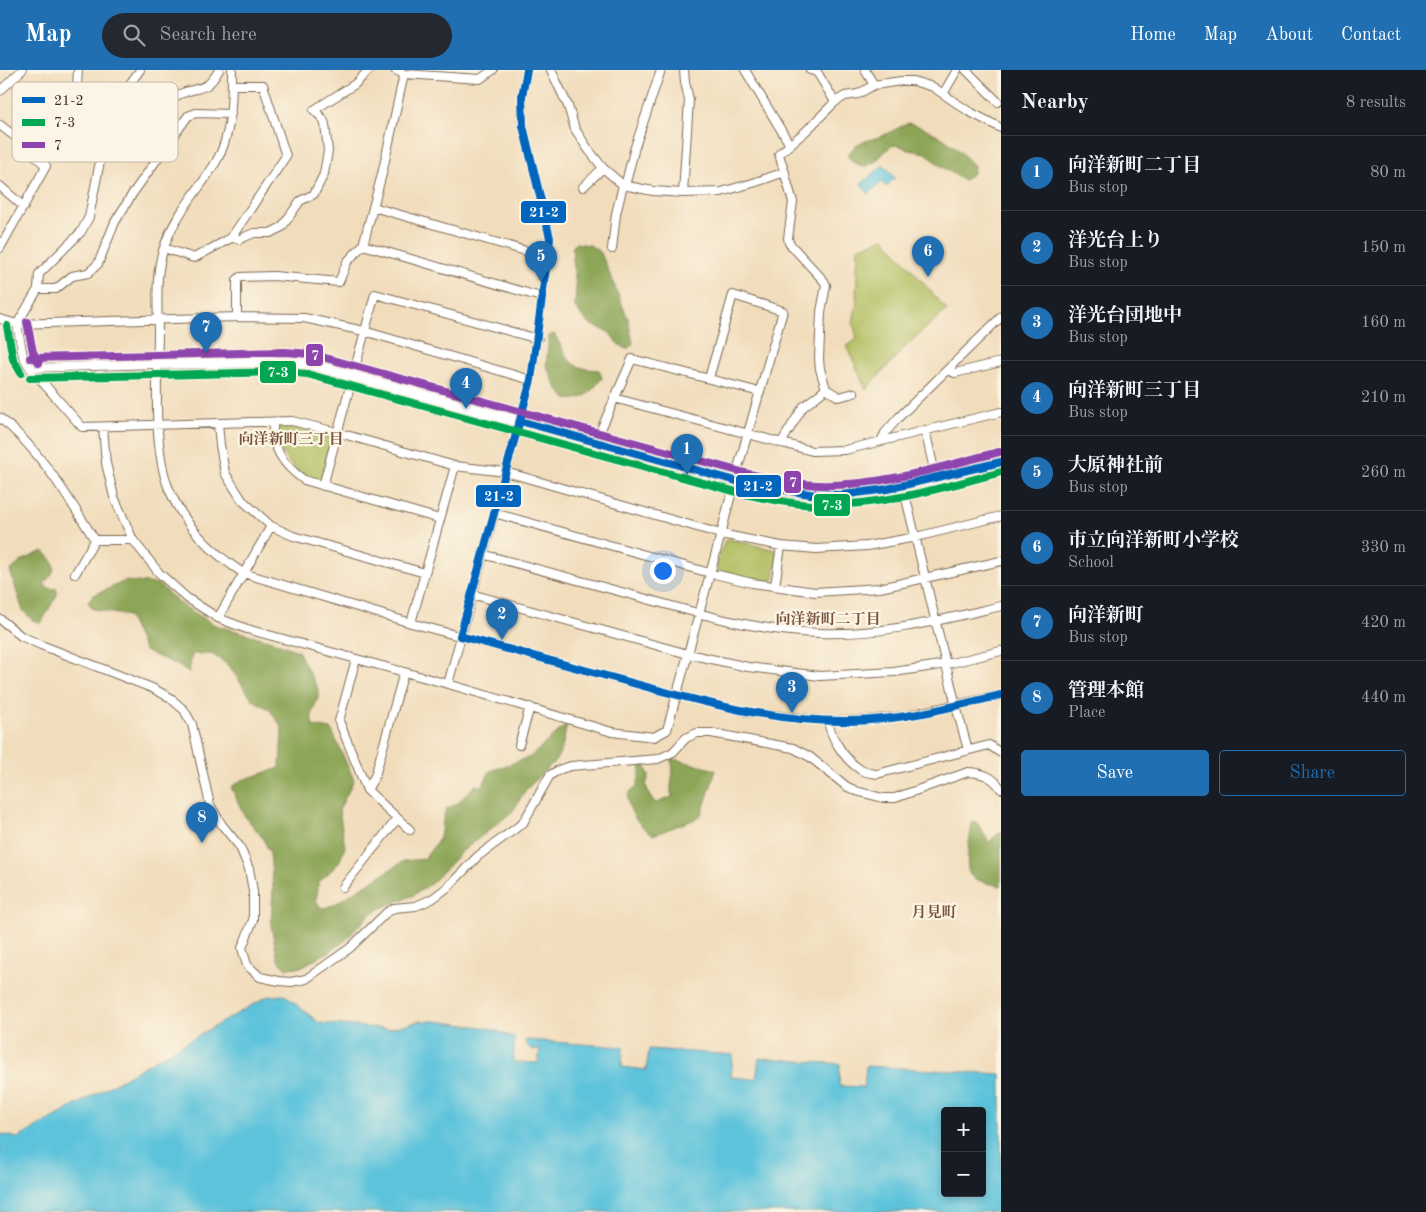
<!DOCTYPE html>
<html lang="en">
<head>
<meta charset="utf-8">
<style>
  :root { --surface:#171b24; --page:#242831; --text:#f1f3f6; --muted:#9ea1a6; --line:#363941; --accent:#1f6fb2 }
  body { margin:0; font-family:"Old Standard TT","Noto Serif JP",serif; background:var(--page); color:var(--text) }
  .controls { position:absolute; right:15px; bottom:15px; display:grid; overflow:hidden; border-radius:5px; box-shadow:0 2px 8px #0003 }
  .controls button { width:45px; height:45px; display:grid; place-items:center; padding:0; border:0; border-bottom:1px solid var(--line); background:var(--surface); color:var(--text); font:25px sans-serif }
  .you { position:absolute; left:662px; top:500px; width:18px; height:18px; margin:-12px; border:4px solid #fff; border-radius:50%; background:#1a73e8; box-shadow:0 0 0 8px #1a73e833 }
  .badge { display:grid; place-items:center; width:32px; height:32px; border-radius:50%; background:var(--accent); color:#fff; font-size:16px; font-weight:700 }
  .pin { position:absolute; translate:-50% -41px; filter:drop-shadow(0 1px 2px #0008) }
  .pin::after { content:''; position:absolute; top:26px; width:18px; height:15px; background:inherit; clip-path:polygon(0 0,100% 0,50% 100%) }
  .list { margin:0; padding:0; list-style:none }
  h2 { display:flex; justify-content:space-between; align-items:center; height:65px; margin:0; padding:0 20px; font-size:21px }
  h2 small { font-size:16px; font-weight:400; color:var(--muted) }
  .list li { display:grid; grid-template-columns:32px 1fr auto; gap:15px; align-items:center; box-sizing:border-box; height:75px; padding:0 20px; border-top:1px solid var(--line) }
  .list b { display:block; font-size:19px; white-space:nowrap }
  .list p { margin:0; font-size:16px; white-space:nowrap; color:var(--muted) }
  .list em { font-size:16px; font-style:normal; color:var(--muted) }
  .actions { display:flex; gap:10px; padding:15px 20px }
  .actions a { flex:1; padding:11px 0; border:1px solid var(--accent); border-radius:5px; text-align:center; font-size:18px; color:var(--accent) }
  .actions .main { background:var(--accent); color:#fff }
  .icon { flex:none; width:28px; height:28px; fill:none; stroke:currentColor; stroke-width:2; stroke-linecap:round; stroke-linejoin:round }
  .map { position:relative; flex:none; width:1001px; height:1142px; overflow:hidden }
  header { display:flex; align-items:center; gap:30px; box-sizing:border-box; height:70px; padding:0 25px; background:var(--accent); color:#fff }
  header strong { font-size:24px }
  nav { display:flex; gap:28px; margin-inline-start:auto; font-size:18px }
  .search { width:350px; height:45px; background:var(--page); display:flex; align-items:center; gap:12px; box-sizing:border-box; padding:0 18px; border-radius:28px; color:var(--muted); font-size:19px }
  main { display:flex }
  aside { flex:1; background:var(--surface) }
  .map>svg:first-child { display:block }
  .green { fill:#b0be60; stroke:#76743f }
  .forest { fill:#8ca556; stroke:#64683a }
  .water { fill:#5dc3db; stroke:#4c767c; fill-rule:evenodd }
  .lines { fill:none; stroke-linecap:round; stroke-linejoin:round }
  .minor-casing { stroke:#7b6955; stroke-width:10 }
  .tertiary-casing { stroke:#7b6955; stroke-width:12 }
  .minor { stroke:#fff; stroke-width:8 }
  .tertiary { stroke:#fff; stroke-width:10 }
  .bus-1-casing { stroke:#fcf5e5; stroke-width:11 }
  .bus-2-casing { stroke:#fcf5e5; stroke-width:11 }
  .bus-3-casing { stroke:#fcf5e5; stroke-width:11 }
  .bus-1 { stroke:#0065bd; stroke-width:8 }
  .bus-2 { stroke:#00a651; stroke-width:8 }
  .bus-3 { stroke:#8e44ad; stroke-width:8 }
  .labels { text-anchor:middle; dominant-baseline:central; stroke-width:4.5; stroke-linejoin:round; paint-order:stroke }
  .neighbourhood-label { font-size:15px; font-weight:bold; fill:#79543c; stroke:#fcf5e5 }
  .key { fill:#fcf5e5; stroke:#c2b8a9; stroke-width:1 }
  .key-label { font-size:14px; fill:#3b2a1e }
  .line-badge { stroke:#fcf5e5; stroke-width:2 }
  .badge-label { font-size:14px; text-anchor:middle; font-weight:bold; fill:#fff }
</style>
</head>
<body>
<header>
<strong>Map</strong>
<div class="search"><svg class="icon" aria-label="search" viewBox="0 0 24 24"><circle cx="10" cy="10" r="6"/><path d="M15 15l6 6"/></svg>Search here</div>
<nav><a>Home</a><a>Map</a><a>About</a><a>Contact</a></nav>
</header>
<main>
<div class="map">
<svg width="1001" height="1142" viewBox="0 0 1001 1142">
  <rect width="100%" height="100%" fill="#fcf5e5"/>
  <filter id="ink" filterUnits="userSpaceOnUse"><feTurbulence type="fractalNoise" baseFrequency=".02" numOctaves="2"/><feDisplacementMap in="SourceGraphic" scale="10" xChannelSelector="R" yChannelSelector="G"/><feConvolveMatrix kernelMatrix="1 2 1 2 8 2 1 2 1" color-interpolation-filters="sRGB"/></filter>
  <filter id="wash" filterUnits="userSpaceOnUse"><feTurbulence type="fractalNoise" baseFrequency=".0096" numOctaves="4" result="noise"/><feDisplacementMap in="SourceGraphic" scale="20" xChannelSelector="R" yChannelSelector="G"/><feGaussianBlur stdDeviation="1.12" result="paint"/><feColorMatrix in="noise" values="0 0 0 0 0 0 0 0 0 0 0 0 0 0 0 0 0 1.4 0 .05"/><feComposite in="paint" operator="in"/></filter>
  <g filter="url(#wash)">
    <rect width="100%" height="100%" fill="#f1ddbc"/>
    <path class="green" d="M884,168L947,240L909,273L866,320C859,305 855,291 846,277L857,269L853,252L857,232L856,226L858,178Z
      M280,355H298L330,364L332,366L321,407L316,410C310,407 303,405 298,401C286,392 270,369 280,355Z
      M728,469L775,480L777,483L774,509L770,512L719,501L716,496L724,472Z"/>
    <path class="forest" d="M908,53C934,59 957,76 974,96L973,103L964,110L961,109L938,94L926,83L909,80L898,75L891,76L876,91L864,97L853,92L847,85C860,69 865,72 882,66C891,62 899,57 908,53Z
      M576,173L590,175L601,183L628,249L633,274L627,279L618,274L609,262L589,254L575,238L576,218L572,178Z
      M554,264C570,289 565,298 599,300L602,308C591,322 585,331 566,329L557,318L546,295L549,266Z
      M43,481C58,493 57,501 44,513L48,518L57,519V525L41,553L32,550L23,541L10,501L23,490Z
      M125,511L158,514L182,535L215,555L272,571L298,581L319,621C319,633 308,642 313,656L331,659L354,710L339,740L345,777L339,793L319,812L316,830L320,837L325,838L335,834L404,791L424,789L440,768L442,754L446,739L458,733L475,715L482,717L490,701L530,687L567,654L562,678L555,692L546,699L525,721L513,741L459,784L432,813L412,826L387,835L369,845L345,871L330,881L301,897L286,898L278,890L271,855L273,817L270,783L262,767L244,745L231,717L242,710L280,698L282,657L269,639L253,630L228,595L212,584H192L189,603L177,595L145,581L128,546L93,539L88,532L92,526Z
      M670,688L716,700L702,743L698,748L653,765C642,758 627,742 628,727C629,721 634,719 637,715C639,710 640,701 641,695L645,694L649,706L646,715L650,727L656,733L672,727C668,713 677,702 670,688Z
      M972,752L977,753L989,772L1001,761V816C992,814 978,812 971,806C963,798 971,764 972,752Z"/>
    <path class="water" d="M884,95L895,108L886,117L882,112L869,124L861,114Z
      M285,925L319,953L388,959L420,951H435L489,958L515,968L513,992L538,993L540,980L531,979L525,973L526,970L623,977L622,997L646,1000L649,979L733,985L731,1007L756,1009L759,988L840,994L839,1016L864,1017L866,996L1001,1004V1142H0V1064L18,1068L268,926ZM945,1041H982V1123H945Z"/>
  </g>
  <g filter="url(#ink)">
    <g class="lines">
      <defs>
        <path id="minor" d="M232,0C232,30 232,65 216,92C200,119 177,142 166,172C154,201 158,235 158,265C157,309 153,380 169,419C184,456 211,482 243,503L411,553L676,625L746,642L828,651L866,650L904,646L1001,625
          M395,0L404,4L480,9L493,0
          M551,0L568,36L575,59L588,79L603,98L623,115L653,121L683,123L721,122L753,113L785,102
          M745,0L790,75
          M810,0L817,2L835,32
          M865,0L874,15
          M966,0L998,32
          M0,21L22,0
          M943,24L957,0
          M231,44L196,43L188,46L133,123L115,152L98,194L88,203L72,206L56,219H38L17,254L23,286L30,298L82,357L292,351L336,362L455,396L506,402L721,464L781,476L816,479L867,476L916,467L1001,446
          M156,45C163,37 170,28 180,24C201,15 206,23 219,0
          M0,55L18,69L46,96L0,178
          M18,69L77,15L78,0
          M0,116L24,137
          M625,116L635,77L661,0
          M583,117L603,98
          M683,123L689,30L685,12L684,0
          M373,137L547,187
          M231,168L240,169L254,163H270L282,157L300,131L314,124L324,104L328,81L325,54L323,49L314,40L355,14L369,0
          M363,175L541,227
          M164,178L194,188L231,168L286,86L263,15H232
          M612,179L616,144L623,115
          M38,219L39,204L81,162L89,147L104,71L107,65L117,55L129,15L140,0
          M237,247V210L240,207L274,206L339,212L347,192L363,175L382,104L404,4
          M0,249L17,254L237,247L304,248L364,261L531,310
          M30,298L157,294
          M947,300L955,303L1001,292
          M826,319L820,299L819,289L821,242L826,215L824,211L789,173L788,168L793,132L779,84L806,61L835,32L845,26L858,24L874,15L901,11H913L933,17L968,41L1001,58
          M614,328L812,381L845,380L1001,342
          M0,348C40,379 68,428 95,470H133
          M273,353C272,379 283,395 304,410L440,449
          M218,354L220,375L225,403L242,430L271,456L293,466L425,503
          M103,357L106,393L114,427L133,470L159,503L187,528L218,548L247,559L448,614L612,662L654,667L667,660L721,464L737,401L783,241L733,225L709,308
          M925,360L936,408
          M881,371L885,363L899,347L1001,247
          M595,373L632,289L760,322
          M781,373L803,337L826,319L839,327L854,323
          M323,416L375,224L538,269
          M903,416L956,636L968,680
          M494,443L710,503L752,513L815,522L880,518L1001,491
          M482,484C537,499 592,514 647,529C703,545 759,561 818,563C880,566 941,550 1001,536
          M75,504L95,470
          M775,516L781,476
          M471,524L688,584L748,597L820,606L894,602L947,594L1001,581
          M218,548L271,456
          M0,549L21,566L41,575L152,618L169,627L184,640L192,654L210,735L222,755L240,777L249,799L253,821V850L242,878L247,895L260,907L279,911L291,912L306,909L350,878L386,843L394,838L416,836L432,829L448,817L478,786L523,753L550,705L561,699L571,696L658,689L673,682L686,668L697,663H711L793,678L810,687L846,716L856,721L883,728H895L968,702C982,703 993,706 1001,719
          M411,553L455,396
          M356,589L339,651L367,720L410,760
          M448,614L531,310L550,168L523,56L522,26L527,0
          M828,651C831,669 846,691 861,700C866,703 872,703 877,704L989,675L1001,683
          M519,675L530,637
          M367,720L375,706L404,602
          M343,817L397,749"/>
        <path id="tertiary" d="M157,294L285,292L309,294L747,414C771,419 795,424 819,425C877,427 945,406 1001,392"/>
      </defs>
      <use href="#minor" class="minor-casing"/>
      <use href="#tertiary" class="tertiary-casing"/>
      <use href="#minor" class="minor"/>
      <use href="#tertiary" class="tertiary"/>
      <defs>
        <path id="bus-1" d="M520,351L747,414L810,424L841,425L887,419L1001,392
          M460,566L531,310L550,168L523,56L522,26L527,0
          M460,566C519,582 577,598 636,614C705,633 775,652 848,651C900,651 951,637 1001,625"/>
        <path id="bus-2" d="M7,256L13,289L21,303
          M30,308L285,302L307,304L744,424C769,429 795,435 820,435C882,436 942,418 1001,402"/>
        <path id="bus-3" d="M27,252L33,282L39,293
          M30,288L285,282L311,284L749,404C772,409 795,414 818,415C879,417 940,397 999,382"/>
      </defs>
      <use href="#bus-1" class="bus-1-casing"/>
      <use href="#bus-2" class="bus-2-casing"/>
      <use href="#bus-3" class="bus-3-casing"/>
      <use href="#bus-1" class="bus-1"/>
      <use href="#bus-2" class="bus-2"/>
      <use href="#bus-3" class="bus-3"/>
    </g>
  </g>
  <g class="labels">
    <g class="neighbourhood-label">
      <text x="291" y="370">向洋新町三丁目</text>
      <text x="828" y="550">向洋新町二丁目</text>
      <text x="934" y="843">月見町</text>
    </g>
  </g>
  <rect x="12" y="12" width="166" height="80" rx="8" class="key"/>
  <rect x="22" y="27" width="23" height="6" fill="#0065bd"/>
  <rect x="22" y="49" width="23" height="7" fill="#00a651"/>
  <rect x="22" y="72" width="23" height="6" fill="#8e44ad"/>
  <g class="key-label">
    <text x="54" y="35">21-2</text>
    <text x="54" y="57">7-3</text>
    <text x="54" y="80">7</text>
  </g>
  <g class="line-badge">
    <rect x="520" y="130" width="47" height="24" rx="5" fill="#0065bd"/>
    <rect x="305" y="273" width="19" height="24" rx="5" fill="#8e44ad"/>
    <rect x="259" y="290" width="38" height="24" rx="5" fill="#00a651"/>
    <rect x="783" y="400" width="19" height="24" rx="5" fill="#8e44ad"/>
    <rect x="735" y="404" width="47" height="24" rx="5" fill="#0065bd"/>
    <rect x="475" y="414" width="47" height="24" rx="5" fill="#0065bd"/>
    <rect x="813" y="423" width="38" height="24" rx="5" fill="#00a651"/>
  </g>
  <g class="badge-label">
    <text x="544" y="147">21-2</text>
    <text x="315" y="290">7</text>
    <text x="278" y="307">7-3</text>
    <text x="793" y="417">7</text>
    <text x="758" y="421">21-2</text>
    <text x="499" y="431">21-2</text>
    <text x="832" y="440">7-3</text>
  </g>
</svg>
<div class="controls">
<button>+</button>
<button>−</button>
</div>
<div class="you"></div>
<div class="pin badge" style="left:687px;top:405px">1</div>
<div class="pin badge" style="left:502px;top:570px">2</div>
<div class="pin badge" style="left:792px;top:643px">3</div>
<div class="pin badge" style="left:466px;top:339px">4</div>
<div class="pin badge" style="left:541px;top:212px">5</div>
<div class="pin badge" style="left:928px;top:207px">6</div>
<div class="pin badge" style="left:206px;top:283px">7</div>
<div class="pin badge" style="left:202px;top:773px">8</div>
</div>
<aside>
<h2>Nearby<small>8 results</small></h2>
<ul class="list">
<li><span class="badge">1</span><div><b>向洋新町二丁目</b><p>Bus stop</p></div><em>80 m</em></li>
<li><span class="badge">2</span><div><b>洋光台上り</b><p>Bus stop</p></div><em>150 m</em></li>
<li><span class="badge">3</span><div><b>洋光台団地中</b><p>Bus stop</p></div><em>160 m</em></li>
<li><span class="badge">4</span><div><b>向洋新町三丁目</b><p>Bus stop</p></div><em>210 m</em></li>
<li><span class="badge">5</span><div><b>大原神社前</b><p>Bus stop</p></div><em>260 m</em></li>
<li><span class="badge">6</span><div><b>市立向洋新町小学校</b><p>School</p></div><em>330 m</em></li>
<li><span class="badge">7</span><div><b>向洋新町</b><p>Bus stop</p></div><em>420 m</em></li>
<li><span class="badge">8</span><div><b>管理本館</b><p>Place</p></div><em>440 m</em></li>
</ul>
<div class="actions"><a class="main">Save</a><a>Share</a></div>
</aside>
</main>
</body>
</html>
